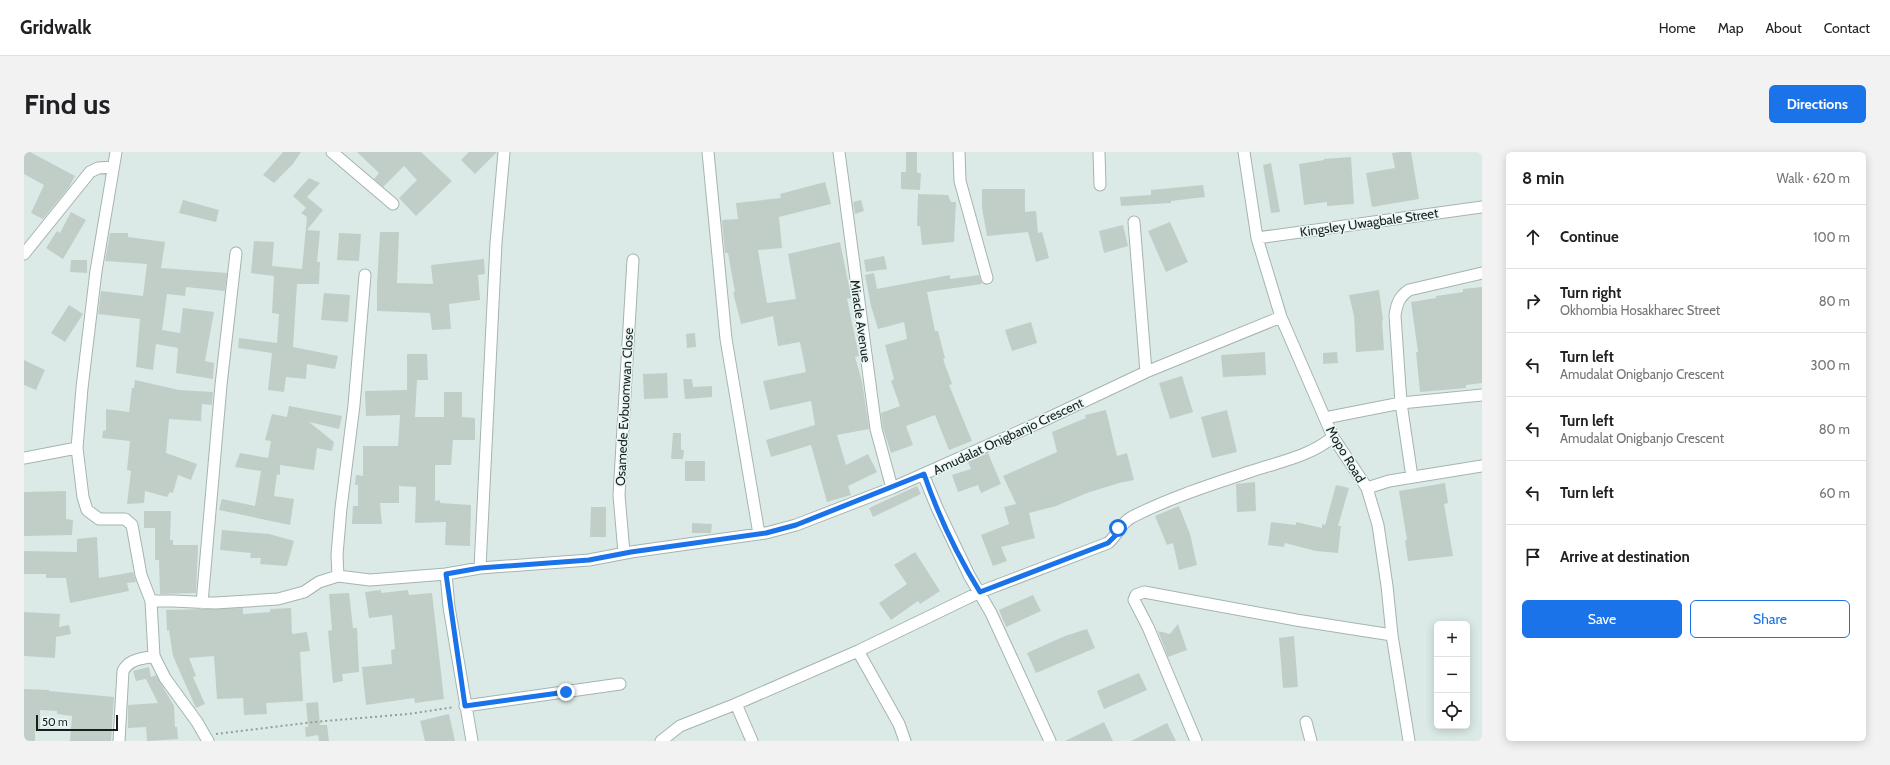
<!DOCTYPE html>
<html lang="en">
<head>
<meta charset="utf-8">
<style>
  :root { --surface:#fff; --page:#f2f2f2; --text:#202124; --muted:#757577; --line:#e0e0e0; --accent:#1a73e8 }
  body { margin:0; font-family:Cabin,sans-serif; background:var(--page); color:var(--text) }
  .controls { position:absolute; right:12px; bottom:12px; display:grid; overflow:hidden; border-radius:6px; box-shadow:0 2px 10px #0003 }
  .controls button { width:36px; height:36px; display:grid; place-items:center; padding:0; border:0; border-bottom:1px solid var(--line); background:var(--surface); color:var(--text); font:20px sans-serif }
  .scale { position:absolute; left:12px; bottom:10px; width:82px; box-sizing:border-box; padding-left:4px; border:2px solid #181e1d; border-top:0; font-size:11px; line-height:14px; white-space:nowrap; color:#181e1d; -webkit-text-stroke:3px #e8f7f4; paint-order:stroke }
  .stop { position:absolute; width:12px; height:12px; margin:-9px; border:3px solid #1a73e8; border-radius:50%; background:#fff }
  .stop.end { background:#1a73e8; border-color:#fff; box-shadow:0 1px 4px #0008 }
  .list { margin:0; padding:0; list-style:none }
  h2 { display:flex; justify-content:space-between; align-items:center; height:52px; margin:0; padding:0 16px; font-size:17px }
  h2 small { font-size:13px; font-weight:400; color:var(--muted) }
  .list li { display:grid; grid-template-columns:26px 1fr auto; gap:12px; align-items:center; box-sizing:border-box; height:64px; padding:0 16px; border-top:1px solid var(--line) }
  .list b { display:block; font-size:15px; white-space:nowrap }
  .list p { margin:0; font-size:13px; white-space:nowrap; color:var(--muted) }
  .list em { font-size:13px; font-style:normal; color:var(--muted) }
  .actions { display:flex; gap:8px; padding:12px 16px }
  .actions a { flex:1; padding:9px 0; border:1px solid var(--accent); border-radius:6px; text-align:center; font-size:14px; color:var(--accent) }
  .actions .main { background:var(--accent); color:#fff }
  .icon { flex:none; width:22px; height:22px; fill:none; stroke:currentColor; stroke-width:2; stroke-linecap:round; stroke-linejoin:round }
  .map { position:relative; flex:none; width:1458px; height:589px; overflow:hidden; border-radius:6px }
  header { display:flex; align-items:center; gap:24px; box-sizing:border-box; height:56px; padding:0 20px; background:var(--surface); border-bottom:1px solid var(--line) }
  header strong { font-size:19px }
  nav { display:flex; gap:22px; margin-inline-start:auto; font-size:14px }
  .intro { display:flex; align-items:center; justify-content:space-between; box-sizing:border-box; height:96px; padding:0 24px }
  h1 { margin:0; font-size:28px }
  .button { padding:10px 18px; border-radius:6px; background:var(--accent); color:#fff; font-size:14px; font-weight:700 }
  main { display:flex; gap:24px; padding:0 24px }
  aside { flex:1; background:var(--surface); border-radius:6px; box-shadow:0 2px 10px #0003 }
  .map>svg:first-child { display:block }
  .building { fill:#c1cec7 }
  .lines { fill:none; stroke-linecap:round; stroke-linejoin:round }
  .street-casing { stroke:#a5b4b1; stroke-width:13 }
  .path { stroke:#939e9c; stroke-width:2; stroke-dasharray:2 3; stroke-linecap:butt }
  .street { stroke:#fff; stroke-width:11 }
  .route { stroke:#1a73e8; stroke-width:5 }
  .labels { text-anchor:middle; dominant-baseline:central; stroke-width:3; stroke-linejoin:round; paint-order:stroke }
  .street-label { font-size:13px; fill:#181e1d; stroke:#e8f7f4 }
</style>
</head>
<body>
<header>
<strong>Gridwalk</strong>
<nav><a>Home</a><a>Map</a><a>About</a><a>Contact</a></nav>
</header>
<div class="intro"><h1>Find us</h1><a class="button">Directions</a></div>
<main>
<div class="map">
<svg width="1458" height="589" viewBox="0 0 1458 589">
  <rect width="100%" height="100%" fill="#dbeae7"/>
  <path class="building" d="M0,0H6L51,24L45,35L19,67L7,61L20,33L0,22Z
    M259,0H277L269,12L250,31L239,23Z
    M333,0H397L428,29L392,64L375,46L393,28L380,14L359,35L350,27L355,21Z
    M445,0H473L451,22L437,8Z
    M882,0H893V21H897L896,38L877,37V20H882Z
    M1377,0H1387L1395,47L1348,55L1342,21L1371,16L1368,1Z
    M1327,5L1330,52L1303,54V50L1280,53L1275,12L1300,8V7Z
    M1247,11L1256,60L1247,61L1239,13Z
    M285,26L296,31L283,45L299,58L283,78L296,79L293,110H296L295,132H273L269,195L314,204L311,217L283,212L282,227L262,225L260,240L244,238L248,201L214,196L215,186L253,191L255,162L248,161L250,124L227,121L230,89L250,90L248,114L278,117L283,65L277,61L282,56L269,44Z
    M801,30L807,52L755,65L758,96L734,98L743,151L772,147L764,102L816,90L827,144V146L823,147L835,204L831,205L838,229L845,277L813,283L822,313L844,302L853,320L824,334L827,343L803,350L787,293L747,305L742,288L791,273L787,249L746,258L739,229L782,220L776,190L754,194L749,164L717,172L709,140H711L704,101H701L698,68L714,67L712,51L757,46L756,42Z
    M1179,33L1181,45L1147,49V51L1097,54L1096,45L1127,43V38Z
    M958,37H1001V60L1012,59L1014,81L1018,80L1025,106L1012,110L1004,80L963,84L958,56Z
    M894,42L924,43L927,50H932L930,90L898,93L896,74H893Z
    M159,48L195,58L192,70L155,61Z
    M837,48L840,59L831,62L829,50Z
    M47,60L62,68L39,107L22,96L33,79L36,81Z
    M1146,70L1164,110L1142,120L1124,79Z
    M1099,73L1104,94L1080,101L1075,79Z
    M356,80H375L373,131L409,132L407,113L460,107L461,122L454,123L456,148L425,152L427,177L408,178L406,161L353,159V131Z
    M86,81H104V85L141,90L137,116L203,121L201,139L162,135L161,144L143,142L138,178L156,181L159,156L190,160L181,209L190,211L189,227L152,221L154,196L132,192L129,218L112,215L116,167L74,162L77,139L119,144L123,112L81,109Z
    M315,81L337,82L335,109L313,108Z
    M860,104L863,117L842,120L840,108Z
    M47,108H63V121L46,120Z
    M850,121L853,137L926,123V127L955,123L958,132L903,140L911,179H914L921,206L919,207L928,232L925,233L948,289L925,298L911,263L882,274L889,293L867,301L859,276L857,261L876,254L867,229L870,227L861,193L883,187L880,170L854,177L847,154L841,123Z
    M1458,135V231L1442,233V236L1396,240L1392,200H1394L1387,150L1412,146V144L1439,140V137Z
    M1355,138L1359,168L1358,169L1360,198L1332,200L1330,164L1325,143Z
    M300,141L326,143L324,170L297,168Z
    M45,153L59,162L41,190L27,181Z
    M1007,170L1013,191L988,199L981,178Z
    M671,181L672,195L663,196L662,182Z
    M1241,200L1242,223L1199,225L1197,203Z
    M1313,200L1314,211L1299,212V201Z
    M383,202H403L404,228H393L391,265H420V240H438V265L451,266V288H429L427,313H411V349L416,348V351L447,353L446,394L421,393L422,370L391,371L392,335L375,334V351H356L358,372H328L329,354H334V333H331L332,323L339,324V294H374L376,263L342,264L341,239L383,238Z
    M0,208L21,218L12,238L0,233Z
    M643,221L644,246L620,247L619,222Z
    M1158,224L1169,260L1146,267L1135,231Z
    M659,227H668L669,235L688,234V245L661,247Z
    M111,228L155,238L189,240L188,253L178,252L177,269L145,267L142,301L173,312L167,328L154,323L149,341L146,340L143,345L121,339L120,351L103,352L107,319L103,318L106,289L78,286L79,279L82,278V257L105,260L108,236H110Z
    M265,254L318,264L315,277L285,270L310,290L308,299L293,296L290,318L256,313V323L253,322L250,344L270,347L266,373L195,358L198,347L231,354L237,319L211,315L216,301L244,306L247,289L241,288L248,262L263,265Z
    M1082,258L1093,304L1103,301L1110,328L1095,331L1063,341L1032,354L1005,361L1011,386L977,395L983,409L969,414L957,383L985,372L980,355L992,352L979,324L1033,300L1028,280L1062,266L1061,263Z
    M1203,258L1213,300L1188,306L1177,265Z
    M649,281H657V298H660L659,307H647Z
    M964,301L977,332L957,341L954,333L934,340L928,323L947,317L944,310Z
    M661,309H681V329H661Z
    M1231,330L1232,359L1213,360L1212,332Z
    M1421,331L1424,351L1420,352L1429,404L1384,409L1381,388H1383L1375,339Z
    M1312,333L1325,336L1314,374H1317L1314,401L1292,399L1261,391L1260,395L1244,393L1247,370L1272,373V370L1298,376V372L1301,373Z
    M893,334L897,342L849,365L845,356Z
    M42,339V367L49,368L48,383L0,384V340Z
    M1155,354L1166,382L1173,413L1155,418L1149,391L1143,393L1131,364Z
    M567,355H582V385H566Z
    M120,359H147L146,388H149V393H174L172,441L136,442L135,408H131V376H120Z
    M668,371L688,372L687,381H668Z
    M198,378L245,382L270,389L263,414L236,412L237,406H226L227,401L196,398Z
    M73,385L75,426L109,420L112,430L103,431L105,439L46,451L42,426H22V422H0V399L53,400V387Z
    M891,400L916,439L896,452L894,449L867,468L855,451L883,432L870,413Z
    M357,438V441L384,438L385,443L408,441L420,547L391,551L390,546L342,553L338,515L368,512L367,498L371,497L368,463L345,466L341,440Z
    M325,441L329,476H333L335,520L318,522L319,529L309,531L304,479L308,478L305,442Z
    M1009,443L1017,459L982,475L975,458Z
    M219,456V462L246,460V457L267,456L268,482L283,480L286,499L276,500L279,549L242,551L243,562L220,563L219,546L193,547L190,504L165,506L172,524L169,525L181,552L172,556L149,504L145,478L143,479L142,458Z
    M0,460L36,462L35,475L45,473L47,482L32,485L31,506L0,504Z
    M1154,472L1163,498L1144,505L1134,479L1146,482Z
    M1063,477L1071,496L1012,521L1003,501L1041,484Z
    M1270,484L1274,535L1259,536L1255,486Z
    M125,515L127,525L132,523L150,554L151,575H153L154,587L123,589L122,575L104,576V553L134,551L122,527L126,526L112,529L109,519Z
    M1115,521L1123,538L1080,557L1073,539Z
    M0,537L25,538V539L90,545L87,589H46L48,564L33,562V559L16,558V579H11V589H0Z
    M294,550L296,573H303L305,589H295L294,583L282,585L281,575H284L282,551Z
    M425,562L431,589H401L396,569Z
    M1080,570L1089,589H1041Z
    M1143,571L1152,589H1107Z"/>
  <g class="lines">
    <defs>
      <path id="street" d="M92,0L72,119L58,236L53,296L59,345L63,358L75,367H101L108,373L117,423L127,449L130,504L141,526L173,570L184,589
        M308,0L369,52
        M684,0L702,187L735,382
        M815,0L852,277L868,336
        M935,0L936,29L963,126
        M1075,0L1076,33
        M1220,0L1233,86L1257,165L1309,285L1343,336L1354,373L1363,434L1368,483L1385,589
        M1110,70L1122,220
        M1233,86L1458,55
        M0,102L66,20L74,16L89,15
        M341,123L330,253L317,356L313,403L314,424L346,428L422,422
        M1301,266L1377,251L1371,163C1373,151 1375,145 1385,138L1458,121
        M0,306L53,296
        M899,322L914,358L945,423L967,461L1026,589
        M1388,325L1377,251L1458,243
        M1343,336L1365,329L1458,314
        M600,401L595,343L609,108
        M456,416L472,91L480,0
        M127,449H149L191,451L254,447L280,440L295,430L314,424
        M178,451L197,233L212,101
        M834,499L875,572L881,589
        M712,552L728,589
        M441,554L596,532
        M1282,570L1287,589
        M95,589L99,519C105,507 117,507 130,504
        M448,589L425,455L422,422L456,416L565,408L607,400L742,381L772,373L868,336L1012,272L1122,220L1257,165
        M637,589L656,574L712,552L834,499L956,440L1084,391C1095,382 1094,373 1108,365C1145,346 1186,333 1225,320C1254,310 1285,305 1309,285
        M1172,589L1124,475L1110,448L1112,443L1120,440L1272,468L1368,483"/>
    </defs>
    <use href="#street" class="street-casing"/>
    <path class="path" d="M192,582L290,570L384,562L430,555"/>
    <use href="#street" class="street"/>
  </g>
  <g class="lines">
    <path class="route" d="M542,540L441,554L422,422L456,416L565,408L607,400L742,381L772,373L900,322C914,363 933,403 956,440L1084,391L1093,382L1094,376"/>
  </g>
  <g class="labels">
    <g class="street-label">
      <text transform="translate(1345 70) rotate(-8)">Kingsley Uwagbale Street</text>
      <text transform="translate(837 169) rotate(82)">Miracle Avenue</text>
      <text transform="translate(600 255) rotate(-87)">Osamede Evbuomwan Close</text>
      <text transform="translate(984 284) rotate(-25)">Amudalat Onigbanjo Crescent</text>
      <text transform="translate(1322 302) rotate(59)">Mopo Road</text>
    </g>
  </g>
</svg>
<div class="controls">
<button>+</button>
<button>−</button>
<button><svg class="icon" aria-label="locate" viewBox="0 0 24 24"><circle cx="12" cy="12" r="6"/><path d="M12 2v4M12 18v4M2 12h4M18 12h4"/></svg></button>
</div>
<div class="scale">50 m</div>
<div class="stop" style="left:1094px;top:376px"></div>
<div class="stop end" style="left:542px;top:540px"></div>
</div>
<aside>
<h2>8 min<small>Walk · 620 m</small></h2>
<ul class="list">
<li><svg class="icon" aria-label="ahead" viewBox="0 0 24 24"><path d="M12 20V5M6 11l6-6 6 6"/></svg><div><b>Continue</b></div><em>100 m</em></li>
<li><svg class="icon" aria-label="right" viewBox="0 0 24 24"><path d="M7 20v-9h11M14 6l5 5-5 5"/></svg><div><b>Turn right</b><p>Okhombia Hosakharec Street</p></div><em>80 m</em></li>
<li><svg class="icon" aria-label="left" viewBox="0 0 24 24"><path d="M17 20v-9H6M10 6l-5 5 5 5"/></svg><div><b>Turn left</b><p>Amudalat Onigbanjo Crescent</p></div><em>300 m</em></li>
<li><svg class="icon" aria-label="left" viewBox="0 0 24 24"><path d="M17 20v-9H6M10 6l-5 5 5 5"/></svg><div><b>Turn left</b><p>Amudalat Onigbanjo Crescent</p></div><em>80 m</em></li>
<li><svg class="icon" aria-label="left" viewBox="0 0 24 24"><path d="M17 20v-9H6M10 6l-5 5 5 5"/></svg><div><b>Turn left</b></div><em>60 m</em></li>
<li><svg class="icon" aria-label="arrive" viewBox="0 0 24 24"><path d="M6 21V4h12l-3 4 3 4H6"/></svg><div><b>Arrive at destination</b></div></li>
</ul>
<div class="actions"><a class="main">Save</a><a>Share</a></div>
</aside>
</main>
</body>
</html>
